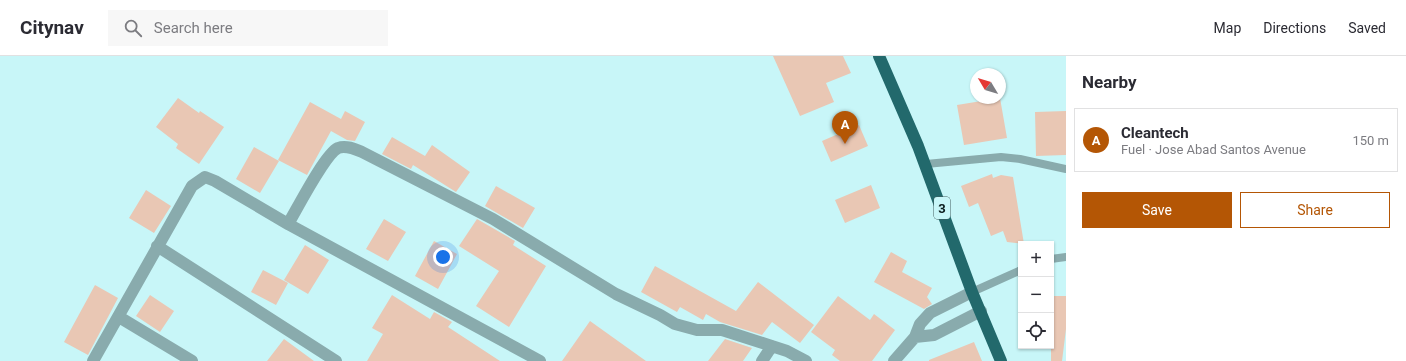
<!DOCTYPE html>
<html lang="en">
<head>
<meta charset="utf-8">
<style>
  :root { --surface:#fff; --page:#f7f7f7; --text:#2b2b33; --muted:#7c7c81; --line:#e1e1e2; --accent:#b45605 }
  body { margin:0; font-family:Roboto,sans-serif; background:var(--page); color:var(--text) }
  .controls { position:absolute; right:12px; bottom:12px; display:grid; overflow:hidden; border-radius:0px; box-shadow:0 1px 3px #0004 }
  .controls button { width:36px; height:36px; display:grid; place-items:center; padding:0; border:0; border-bottom:1px solid var(--line); background:var(--surface); color:var(--text); font:20px sans-serif }
  .compass { position:absolute; left:970px; top:12px; width:36px; height:36px; border-radius:50%; background:var(--surface); box-shadow:0 1px 3px #0004; rotate:308deg }
  .you { position:absolute; left:443px; top:201px; width:14px; height:14px; margin:-10px; border:3px solid #fff; border-radius:50%; background:#1a73e8; box-shadow:0 0 0 6px #1a73e833 }
  .badge { display:grid; place-items:center; width:26px; height:26px; border-radius:50%; background:var(--accent); color:#fff; font-size:13px; font-weight:700 }
  .pin { position:absolute; translate:-50% -33px; filter:drop-shadow(0 1px 2px #0008) }
  .pin::after { content:''; position:absolute; top:21px; width:14px; height:12px; background:inherit; clip-path:polygon(0 0,100% 0,50% 100%) }
  .list { margin:0; padding:0; list-style:none }
  h2 { display:flex; justify-content:space-between; align-items:center; height:52px; margin:0; padding:0 16px; font-size:17px }
  h2 small { font-size:13px; font-weight:400; color:var(--muted) }
  .list li { display:grid; grid-template-columns:26px 1fr auto; gap:12px; align-items:center; box-sizing:border-box; height:64px; margin:0 8px 8px; padding:0 8px; border:1px solid var(--line); border-radius:0px }
  .list b { display:block; font-size:15px; white-space:nowrap }
  .list p { margin:0; font-size:13px; white-space:nowrap; color:var(--muted) }
  .list em { font-size:13px; font-style:normal; color:var(--muted) }
  .actions { display:flex; gap:8px; padding:12px 16px }
  .actions a { flex:1; padding:9px 0; border:1px solid var(--accent); border-radius:0px; text-align:center; font-size:14px; color:var(--accent) }
  .actions .main { background:var(--accent); color:#fff }
  .icon { flex:none; width:22px; height:22px; fill:none; stroke:currentColor; stroke-width:2; stroke-linecap:round; stroke-linejoin:round }
  .map { position:relative; flex:none; width:1066px; height:305px; overflow:hidden }
  header { display:flex; align-items:center; gap:24px; box-sizing:border-box; height:56px; padding:0 20px; background:var(--surface); border-bottom:1px solid var(--line) }
  header strong { font-size:19px }
  nav { display:flex; gap:22px; margin-inline-start:auto; font-size:14px }
  .search { width:280px; height:36px; background:var(--page); display:flex; align-items:center; gap:10px; box-sizing:border-box; padding:0 14px; border-radius:0px; color:var(--muted); font-size:15px }
  main { display:flex }
  aside { flex:1; background:var(--surface) }
  .map>svg:first-child { display:block }
  .building { fill:#e9c7b4 }
  .lines { fill:none; stroke-linecap:round; stroke-linejoin:round }
  .service { stroke:#89abad; stroke-width:8 }
  .minor { stroke:#89abad; stroke-width:12 }
  .trunk { stroke:#22696c; stroke-width:12 }
  .labels { text-anchor:middle; dominant-baseline:central; stroke-width:3; stroke-linejoin:round; paint-order:stroke }
  .shield { fill:#c8f6f8; stroke:#435d5e; stroke-width:1 }
  .shield-label { font-size:13px; font-weight:bold; fill:#0a1c1c }
</style>
</head>
<body>
<header>
<strong>Citynav</strong>
<div class="search"><svg class="icon" aria-label="search" viewBox="0 0 24 24"><circle cx="10" cy="10" r="6"/><path d="M15 15l6 6"/></svg>Search here</div>
<nav><a>Map</a><a>Directions</a><a>Saved</a></nav>
</header>
<main>
<div class="map">
<svg width="1066" height="305" viewBox="0 0 1066 305">
  <rect width="100%" height="100%" fill="#c8f6f8"/>
  <path class="building" d="M773,0H843L851,17L826,27L834,46L800,60Z
    M178,42L199,57L200,55L224,71L199,108L176,92L178,88L156,71Z
    M1000,42L1007,82L964,89L957,49Z
    M310,46L341,63L345,55L365,66L355,85L347,84L331,75L307,119L278,104Z
    M1066,55V99L1036,100L1035,56Z
    M859,69L868,90L831,106L822,85Z
    M392,81L425,100L432,89L470,116L456,136L413,109L411,113L382,98Z
    M254,91L279,105L260,137L236,123Z
    M992,118L993,122L1001,119L1013,121L1024,188L1007,186L1003,175L991,180L978,147L969,151L961,130Z
    M871,129L880,152L845,167L835,144Z
    M496,130L535,152L523,172L485,150Z
    M146,134L171,150L154,177L129,162Z
    M384,163L406,176L388,205L366,193Z
    M477,163L515,185L513,189L546,210L509,271L476,250L499,215L459,190Z
    M434,185L457,198L438,233L415,220Z
    M305,189L329,204L308,238L284,224Z
    M891,196L907,205L902,216L932,232L927,241L932,248L924,253L874,226Z
    M655,210L736,255L758,226L814,269L800,287L772,266L762,279L720,266L706,258L703,264L680,251L677,256L641,236Z
    M263,214L288,227L276,249L251,236Z
    M95,229L118,242L88,299L64,286Z
    M150,239L174,255L160,276L136,260Z
    M392,239L430,263L434,256L452,266L448,271L500,305H367L383,278L372,272Z
    M838,240L870,264L874,258L895,274L872,305H840L832,299L835,294L811,276Z
    M1051,240H1066V273L1062,305H1051Z
    M590,265L646,305H562Z
    M284,283L314,305H267Z
    M725,283L752,292L743,305H708Z
    M974,286L982,305H929V304Z"/>
  <g class="lines">
    <path class="service" d="M926,108L1001,101L1020,103L1066,113
      M1051,203L1066,201
      M972,236L1021,214"/>
    <path class="minor" d="M288,168C297,153 325,98 338,92C346,89 355,93 362,96L493,163L616,238L660,259L675,268L697,274H722L787,295L806,305
      M157,190L336,305
      M119,261L192,305
      M915,281L934,279L981,255
      M93,305L192,130L205,121L215,125L288,168L540,305
      M762,305L772,290
      M894,305L915,281L920,268L930,257L972,236"/>
    <path class="trunk" d="M879,0L918,90L972,236L1001,305"/>
  </g>
  <g class="labels">
    <rect class="shield" x="934" y="141" width="16" height="22" rx="3"/>
    <g class="shield-label">
      <text x="942" y="152">3</text>
    </g>
  </g>
</svg>
<div class="controls">
<button>+</button>
<button>−</button>
<button><svg class="icon" aria-label="locate" viewBox="0 0 24 24"><circle cx="12" cy="12" r="6"/><path d="M12 2v4M12 18v4M2 12h4M18 12h4"/></svg></button>
</div>
<svg class="compass" viewBox="-18 -18 36 36"><path d="M0-13l5 13h-10z" fill="#e53935"/><path d="M0 13l5-13h-10z" fill="#7c7c81"/></svg>
<div class="you"></div>
<div class="pin badge" style="left:845px;top:88px">A</div>
</div>
<aside>
<h2>Nearby<small></small></h2>
<ul class="list">
<li><span class="badge">A</span><div><b>Cleantech</b><p>Fuel · Jose Abad Santos Avenue</p></div><em>150 m</em></li>
</ul>
<div class="actions"><a class="main">Save</a><a>Share</a></div>
</aside>
</main>
</body>
</html>
